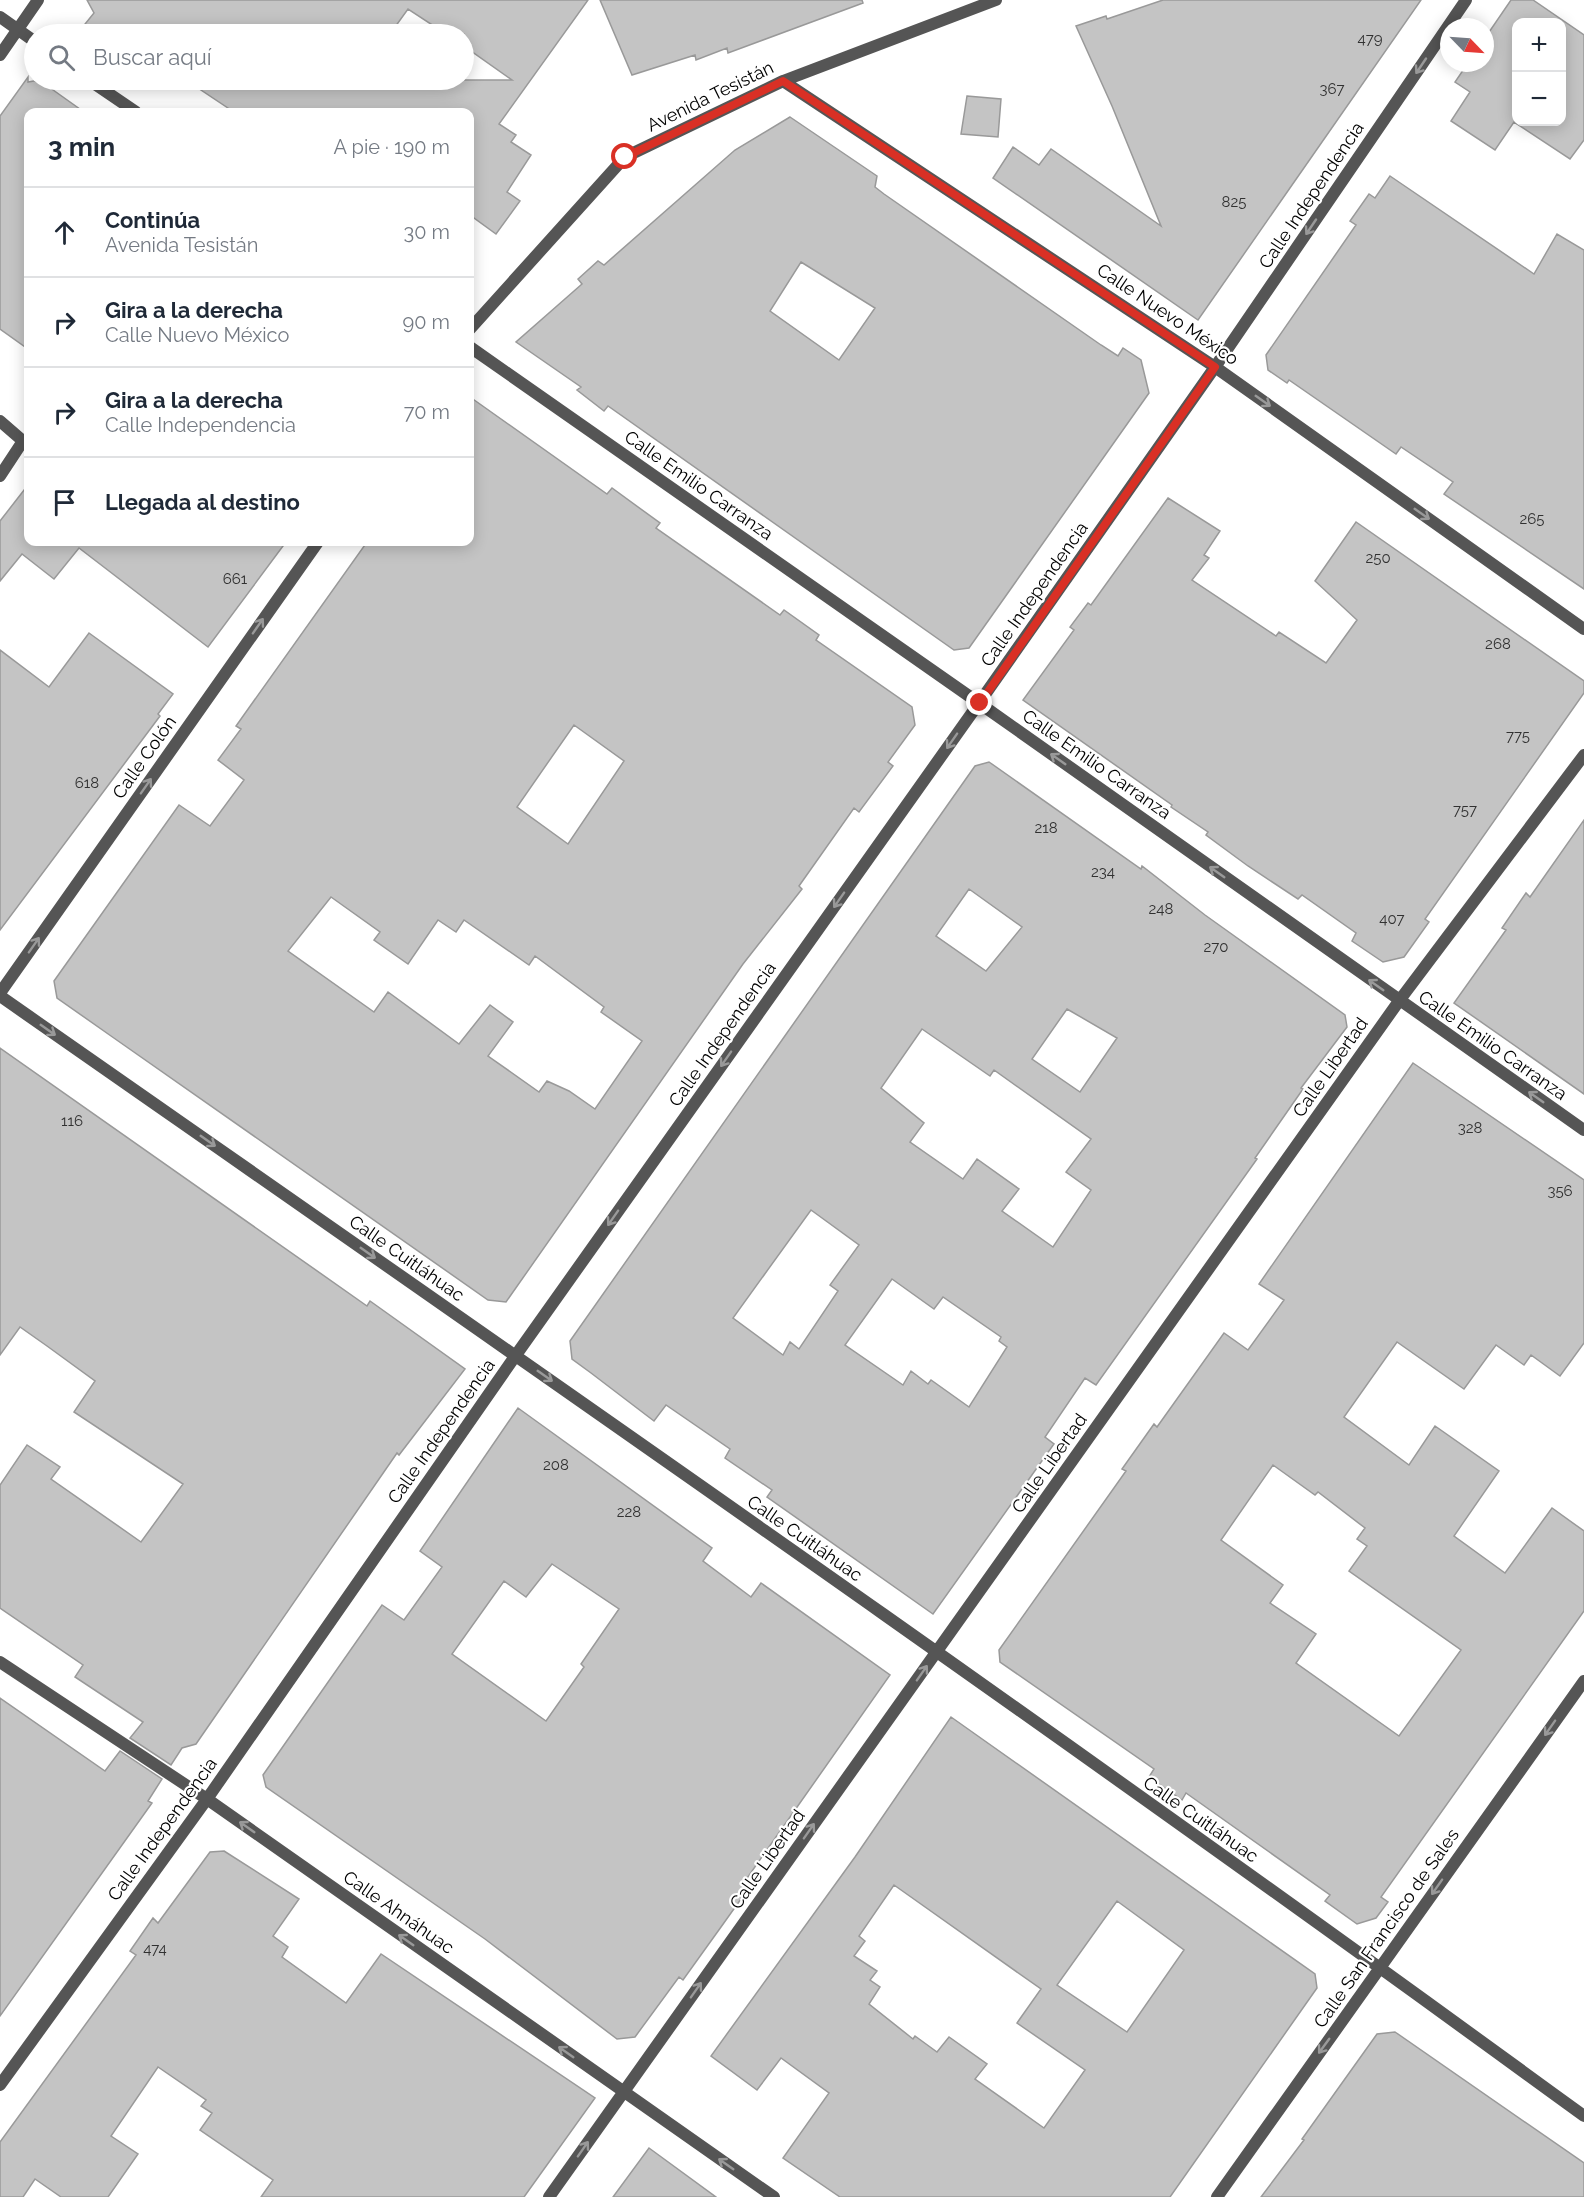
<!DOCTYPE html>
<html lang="es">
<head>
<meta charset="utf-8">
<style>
  :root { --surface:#fff; --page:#f6f6f7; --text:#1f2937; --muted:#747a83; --line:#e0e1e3 }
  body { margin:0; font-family:Raleway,sans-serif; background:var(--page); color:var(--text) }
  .controls { position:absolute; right:18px; top:18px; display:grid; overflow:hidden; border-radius:12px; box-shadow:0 3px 15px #0003 }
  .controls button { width:54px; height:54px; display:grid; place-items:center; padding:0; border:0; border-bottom:2px solid var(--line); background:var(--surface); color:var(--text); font:30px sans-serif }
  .compass { position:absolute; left:1440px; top:18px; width:54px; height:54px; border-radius:50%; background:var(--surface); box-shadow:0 3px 15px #0003; rotate:115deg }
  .stop { position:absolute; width:18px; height:18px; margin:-14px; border:4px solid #d93025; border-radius:50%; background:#fff }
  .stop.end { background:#d93025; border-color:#fff; box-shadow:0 2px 6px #0008 }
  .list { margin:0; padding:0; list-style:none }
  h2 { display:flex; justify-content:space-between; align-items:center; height:78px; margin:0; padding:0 24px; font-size:26px }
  h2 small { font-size:20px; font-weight:400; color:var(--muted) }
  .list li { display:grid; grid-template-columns:39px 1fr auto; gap:18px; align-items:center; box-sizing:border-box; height:90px; padding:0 24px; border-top:2px solid var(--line) }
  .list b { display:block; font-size:22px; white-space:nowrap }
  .list p { margin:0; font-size:20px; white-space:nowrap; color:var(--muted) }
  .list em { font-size:20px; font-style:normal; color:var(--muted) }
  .icon { flex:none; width:33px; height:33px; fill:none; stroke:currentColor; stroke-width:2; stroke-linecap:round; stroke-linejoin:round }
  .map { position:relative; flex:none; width:1584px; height:2197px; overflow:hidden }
  .search { position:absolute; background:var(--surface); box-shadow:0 3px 15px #0003; left:24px; top:24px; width:450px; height:66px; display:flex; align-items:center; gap:15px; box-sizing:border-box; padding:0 21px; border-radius:33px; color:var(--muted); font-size:22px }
  .panel { position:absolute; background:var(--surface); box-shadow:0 3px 15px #0003; left:24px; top:108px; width:450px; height:438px; border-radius:12px }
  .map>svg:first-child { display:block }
  .building { fill:#c4c4c4; stroke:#999; stroke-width:1.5; fill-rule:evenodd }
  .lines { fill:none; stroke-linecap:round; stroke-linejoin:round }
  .lane { stroke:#555; stroke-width:12 }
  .street { stroke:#555; stroke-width:12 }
  .oneway { stroke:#999 }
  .route { stroke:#d93025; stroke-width:8 }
  .labels { text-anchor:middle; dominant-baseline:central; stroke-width:4.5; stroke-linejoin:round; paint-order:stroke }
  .number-label { font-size:15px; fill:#313131 }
  .street-label { font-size:18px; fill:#000; stroke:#fff }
</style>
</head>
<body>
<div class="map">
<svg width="1584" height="2197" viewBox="0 0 1584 2197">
  <rect width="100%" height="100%" fill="#fff"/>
  <path class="building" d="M87,0H588L499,124L516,135L511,142L531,155L507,192L520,201L496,234L470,215V112H234L186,80H512L464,46V34H446L408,9L390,34H77L94,13Z
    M600,0H862L863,3L728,53L727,48L696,60L695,55L632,75Z
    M1163,0H1421L1198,320L993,178L1013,147L1039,165L1051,149L1161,226L1112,106L1076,26L1106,16L1107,19Z
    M1511,0H1533L1584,35V140L1570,159L1514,122L1495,150L1451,121L1470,92L1455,82L1468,63H1485V38ZM1516,22H1562V122H1516Z
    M28,77V82L39,80L84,112H28V349L0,329V116Z
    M967,96L1001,99L998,137L961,134Z
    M790,117L877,176L875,187L884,194L1101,345L1118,356L1123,348L1141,360L1149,393L969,648L954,650L608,406L604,411L577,390L581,387L516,342L582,284L578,279L598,261L604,265L735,150ZM801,262L875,308L839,360L770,311Z
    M1390,176L1534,274L1557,234L1584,250V589L1444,494L1453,482L1401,447L1396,454L1289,380L1287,383L1268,370L1266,355L1356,225L1350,221L1369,194L1375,198Z
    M470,397L607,494L612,488L660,523L656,528L780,615L784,610L819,635L816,640L912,707L915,725L888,762L893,766L859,812L854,808L799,886L802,889L743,964L506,1302L488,1300L111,1036L57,998L54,981L179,805L210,826L244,780L218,760L241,729L236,726L367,542H470ZM574,725L624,761L568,844L517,807ZM331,897L380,932L374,940L408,964L438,920L456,932L464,920L529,965L535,956L604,1007L601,1012L642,1041L595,1109L569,1091L547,1081L539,1092L488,1056L513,1022L490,1005L459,1044L388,992L374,1012L288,951Z
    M28,485V542H286L208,647L79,548L54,579L22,554L0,581V521Z
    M1168,498L1220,531L1204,555L1209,558L1192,580L1276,636L1279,632L1326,663L1357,620L1315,581L1356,522L1584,681V693L1425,919L1429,922L1404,957L1383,962L1352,941L1356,933L1302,895L1298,899L1248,866L1206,835L1208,832L1171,807L1172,805L1023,700L1074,630L1070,627L1088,603L1091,605Z
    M89,633L173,694L158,714L160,716L0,930V650L49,687Z
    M989,762L1141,869L1142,866L1205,915L1345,1015L1347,1027L1301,1088L1303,1089L1255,1158L1257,1159L1096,1385L1085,1378L1045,1437L1054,1444L933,1614L767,1497L772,1490L725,1458L730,1449L666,1405L654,1421L591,1373L572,1359L570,1341L975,766ZM969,889L1022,927L986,971L936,936ZM1067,1009L1117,1038L1080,1092L1032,1059ZM922,1029L990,1076L994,1070L1091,1139L1066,1172L1091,1190L1053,1247L1002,1211L1019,1189L977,1159L963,1179L910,1142L924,1123L881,1088ZM811,1210L859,1245L830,1285L838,1291L799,1349L790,1342L783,1355L733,1318ZM892,1279L934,1309L943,1297L1001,1337L999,1341L1007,1347L969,1407L931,1380L928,1384L911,1371L903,1385L845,1345Z
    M1584,820V1094L1454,1003L1506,930L1502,928L1526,893L1530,897Z
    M0,1048L367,1306L370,1301L465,1369L399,1455L397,1453L196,1744L182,1748L171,1765L130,1738L143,1722L75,1677L83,1665L0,1608V1485L27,1445L60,1467L51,1479L141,1542L183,1484L74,1412L95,1381L47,1346L20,1327L0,1355Z
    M1413,1063L1584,1180V1343L1560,1376L1531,1355L1524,1365L1496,1345L1464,1389L1397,1342L1344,1417L1409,1465L1435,1426L1499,1471L1454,1536L1505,1573L1552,1508L1584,1531V1611L1381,1897L1388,1902L1376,1918L1357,1924L1325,1901L1330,1895L1186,1793L1182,1800L1149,1777L1154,1769L1000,1662L999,1650L1126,1471L1122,1469L1154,1424L1157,1427L1224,1333L1248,1350L1284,1300L1259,1284ZM1273,1465L1315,1495L1318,1492L1365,1528L1357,1539L1367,1546L1349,1571L1461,1650L1399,1736L1296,1663L1316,1634L1270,1603L1283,1585L1221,1540Z
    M518,1408L712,1548L703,1561L751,1597L761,1583L890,1675L745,1881L751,1885L721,1927L683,1980L679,1977L635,2037L617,2039L485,1939L266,1787L263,1775L382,1605L404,1620L442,1567L420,1551ZM552,1564L619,1609L581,1664L584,1667L546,1721L452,1654L504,1581L526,1597Z
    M0,1698L105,1771L120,1751L162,1779L148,1801L152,1803L0,2016Z
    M951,1717L1315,1974L1317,1988L1170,2197H840L783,2158L829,2093L781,2058L757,2090L711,2056L855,1857ZM894,1885L1041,1989L1017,2023L1085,2070L1044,2128L975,2079L987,2064L949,2037L937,2052L915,2036L913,2039L869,2004L880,1987L870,1980L877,1971L854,1956L865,1941L859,1936ZM1117,1901L1184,1950L1127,2032L1057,1985Z
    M224,1851L299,1899L273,1936L288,1947L282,1957L346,2003L381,1954L595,2098L524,2197H261L273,2180L200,2130L212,2113L201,2106L206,2100L158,2067L111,2136L138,2154L108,2197H61L35,2179L23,2197H0V2142L136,1955L130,1951L153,1918L158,1923L210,1852Z
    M1395,2032L1584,2163V2197H1261L1304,2140L1302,2139L1377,2034Z
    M649,2148L716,2197H613Z"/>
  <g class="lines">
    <path class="lane" d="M0,421L23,441L0,476"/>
    <path class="street" d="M0,17L34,41
      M0,55L38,0
      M89,80L136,112
      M783,81L1215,367L1584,629
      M470,329L625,157L783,81L996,0
      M470,347L979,703L1584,1130
      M0,993L318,542
      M0,996C530,1366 1062,1735 1584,2116
      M0,1662L207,1799L774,2197
      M0,2085L207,1799L516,1355L979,703L1215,367L1466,0
      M549,2197L1399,1001L1584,755
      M1217,2197L1584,1681"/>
  </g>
  <defs><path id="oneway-shaft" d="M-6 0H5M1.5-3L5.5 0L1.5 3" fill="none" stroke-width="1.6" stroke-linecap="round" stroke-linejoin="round" transform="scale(1.5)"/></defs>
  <g class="oneway">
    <use href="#oneway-shaft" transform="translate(1421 66) rotate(124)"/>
    <use href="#oneway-shaft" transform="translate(1311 227) rotate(124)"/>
    <use href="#oneway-shaft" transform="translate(1263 401) rotate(35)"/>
    <use href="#oneway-shaft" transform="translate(1422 514) rotate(35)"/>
    <use href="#oneway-shaft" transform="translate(258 626) rotate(-55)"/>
    <use href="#oneway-shaft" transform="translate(952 741) rotate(125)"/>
    <use href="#oneway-shaft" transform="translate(1058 759) rotate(-145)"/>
    <use href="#oneway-shaft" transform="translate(146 786) rotate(-55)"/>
    <use href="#oneway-shaft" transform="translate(1217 872) rotate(-145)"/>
    <use href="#oneway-shaft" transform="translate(839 900) rotate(125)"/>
    <use href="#oneway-shaft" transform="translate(34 945) rotate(-55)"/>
    <use href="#oneway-shaft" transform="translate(1376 985) rotate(-145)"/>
    <use href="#oneway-shaft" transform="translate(48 1030) rotate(35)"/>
    <use href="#oneway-shaft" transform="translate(726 1059) rotate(125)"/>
    <use href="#oneway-shaft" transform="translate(1536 1097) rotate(-145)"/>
    <use href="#oneway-shaft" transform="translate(208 1141) rotate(35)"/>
    <use href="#oneway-shaft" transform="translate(613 1218) rotate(125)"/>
    <use href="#oneway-shaft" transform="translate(368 1253) rotate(35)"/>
    <use href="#oneway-shaft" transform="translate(545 1376) rotate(35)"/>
    <use href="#oneway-shaft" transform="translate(922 1673) rotate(-55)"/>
    <use href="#oneway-shaft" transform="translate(1550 1728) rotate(125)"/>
    <use href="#oneway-shaft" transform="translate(247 1827) rotate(-145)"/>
    <use href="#oneway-shaft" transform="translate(809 1831) rotate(-55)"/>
    <use href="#oneway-shaft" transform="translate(1437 1887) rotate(125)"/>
    <use href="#oneway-shaft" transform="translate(406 1940) rotate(-145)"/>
    <use href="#oneway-shaft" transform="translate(696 1990) rotate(-55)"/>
    <use href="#oneway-shaft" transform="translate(1324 2046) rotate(126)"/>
    <use href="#oneway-shaft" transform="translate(566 2052) rotate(-145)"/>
    <use href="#oneway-shaft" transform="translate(583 2149) rotate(-55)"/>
    <use href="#oneway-shaft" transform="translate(726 2164) rotate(-145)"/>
  </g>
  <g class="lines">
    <path class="route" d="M625,157L783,81L1215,367L980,703"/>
  </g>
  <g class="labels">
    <g class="number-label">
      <text x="1370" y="39">479</text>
      <text x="1332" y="89">367</text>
      <text x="1234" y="202">825</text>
      <text x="1532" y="519">265</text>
      <text x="1378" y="558">250</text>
      <text x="235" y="579">661</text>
      <text x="1498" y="644">268</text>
      <text x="1518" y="736">775</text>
      <text x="87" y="783">618</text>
      <text x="1465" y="810">757</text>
      <text x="1046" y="828">218</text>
      <text x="1103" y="872">234</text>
      <text x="1161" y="909">248</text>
      <text x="1392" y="919">407</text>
      <text x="1216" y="947">270</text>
      <text x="72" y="1121">116</text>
      <text x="1470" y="1128">328</text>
      <text x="1560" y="1191">356</text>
      <text x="556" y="1465">208</text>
      <text x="629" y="1512">228</text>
      <text x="155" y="1949">474</text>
    </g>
    <g class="street-label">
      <text transform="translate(710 96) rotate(-26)">Avenida Tesistán</text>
      <text transform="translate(1311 195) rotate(-56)">Calle Independencia</text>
      <text transform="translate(1168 314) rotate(34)">Calle Nuevo México</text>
      <text transform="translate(699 485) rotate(35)">Calle Emilio Carranza</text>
      <text transform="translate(1034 594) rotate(-55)">Calle Independencia</text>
      <text transform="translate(144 757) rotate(-55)">Calle Colón</text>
      <text transform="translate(1097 764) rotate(35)">Calle Emilio Carranza</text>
      <text transform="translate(722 1034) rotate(-55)">Calle Independencia</text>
      <text transform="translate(1493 1045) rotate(35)">Calle Emilio Carranza</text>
      <text transform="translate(1330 1067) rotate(-55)">Calle Libertad</text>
      <text transform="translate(407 1258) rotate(35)">Calle Cuitláhuac</text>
      <text transform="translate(441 1431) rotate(-55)">Calle Independencia</text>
      <text transform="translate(1049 1463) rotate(-55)">Calle Libertad</text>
      <text transform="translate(805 1538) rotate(35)">Calle Cuitláhuac</text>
      <text transform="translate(1201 1819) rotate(35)">Calle Cuitláhuac</text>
      <text transform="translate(162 1829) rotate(-54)">Calle Independencia</text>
      <text transform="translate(767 1859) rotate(-55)">Calle Libertad</text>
      <text transform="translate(399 1912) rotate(35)">Calle Ahnáhuac</text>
      <text transform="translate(1386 1928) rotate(-55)">Calle San Francisco de Sales</text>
    </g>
  </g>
</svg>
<div class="controls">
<button>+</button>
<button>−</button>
</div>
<svg class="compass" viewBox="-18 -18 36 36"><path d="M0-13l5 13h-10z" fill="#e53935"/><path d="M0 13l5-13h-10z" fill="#747a83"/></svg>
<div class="stop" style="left:625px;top:157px"></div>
<div class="stop end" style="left:980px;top:703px"></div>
<div class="search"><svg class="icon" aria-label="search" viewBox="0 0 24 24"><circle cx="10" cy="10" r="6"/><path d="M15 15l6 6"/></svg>Buscar aquí</div>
<section class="panel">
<h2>3 min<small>A pie · 190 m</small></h2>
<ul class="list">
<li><svg class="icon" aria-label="ahead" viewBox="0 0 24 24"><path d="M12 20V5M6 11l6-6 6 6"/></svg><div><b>Continúa</b><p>Avenida Tesistán</p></div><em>30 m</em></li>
<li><svg class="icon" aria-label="right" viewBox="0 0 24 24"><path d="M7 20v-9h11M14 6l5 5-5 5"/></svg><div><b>Gira a la derecha</b><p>Calle Nuevo México</p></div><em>90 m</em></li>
<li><svg class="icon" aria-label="right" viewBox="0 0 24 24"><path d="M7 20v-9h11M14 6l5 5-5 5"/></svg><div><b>Gira a la derecha</b><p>Calle Independencia</p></div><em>70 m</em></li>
<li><svg class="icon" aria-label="arrive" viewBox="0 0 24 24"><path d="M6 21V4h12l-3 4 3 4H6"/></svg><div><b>Llegada al destino</b></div></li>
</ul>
</section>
</div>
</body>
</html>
